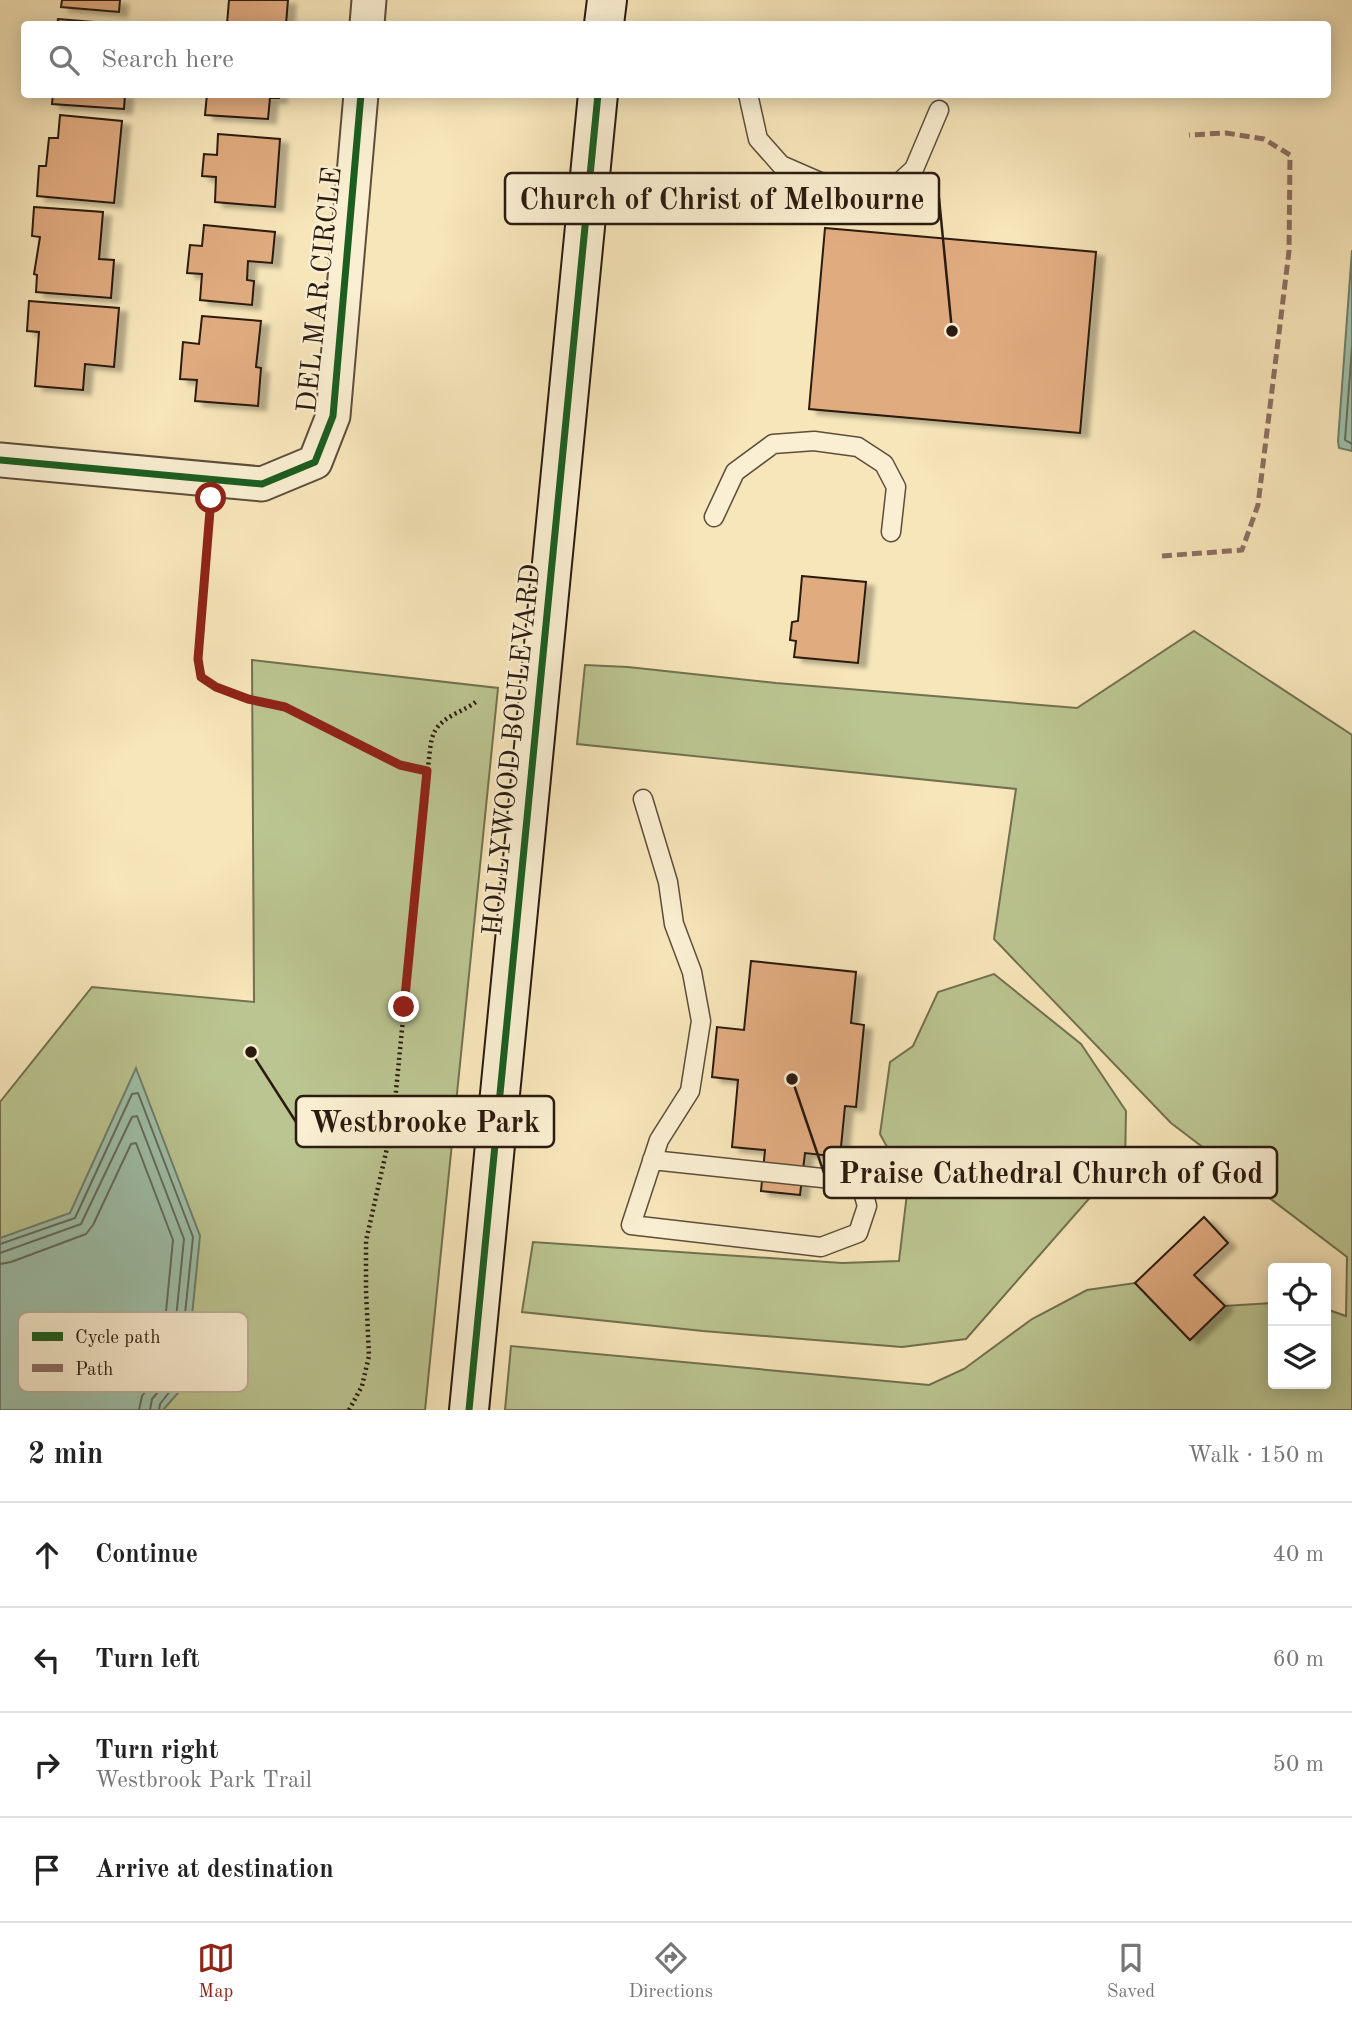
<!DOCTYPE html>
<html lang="en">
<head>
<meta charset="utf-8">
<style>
  :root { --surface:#fff; --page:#f6f6f6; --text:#222; --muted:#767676; --line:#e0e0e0; --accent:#8f2418 }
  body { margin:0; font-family:"Old Standard TT",serif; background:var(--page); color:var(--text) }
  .controls { position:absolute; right:21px; bottom:21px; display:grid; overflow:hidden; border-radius:7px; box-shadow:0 4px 18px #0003 }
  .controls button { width:63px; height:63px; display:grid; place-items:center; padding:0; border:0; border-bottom:2px solid var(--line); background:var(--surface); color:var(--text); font:35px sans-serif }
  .stop { position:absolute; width:21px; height:21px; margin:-16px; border:5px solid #8f2418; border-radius:50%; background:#fff }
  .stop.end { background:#8f2418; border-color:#fff; box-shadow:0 2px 7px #0008 }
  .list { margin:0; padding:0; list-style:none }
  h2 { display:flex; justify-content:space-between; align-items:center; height:91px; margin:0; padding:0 28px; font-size:30px }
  h2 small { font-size:23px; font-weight:400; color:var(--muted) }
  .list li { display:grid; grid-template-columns:46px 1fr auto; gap:21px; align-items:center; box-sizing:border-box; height:105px; padding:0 28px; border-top:2px solid var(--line) }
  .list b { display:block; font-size:26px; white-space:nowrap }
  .list p { margin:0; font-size:23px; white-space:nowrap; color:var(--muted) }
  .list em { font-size:23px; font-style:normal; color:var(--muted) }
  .icon { flex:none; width:38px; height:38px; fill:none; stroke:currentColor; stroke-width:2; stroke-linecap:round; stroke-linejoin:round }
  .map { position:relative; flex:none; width:1352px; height:1410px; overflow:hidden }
  .search { position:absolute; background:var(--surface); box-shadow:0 4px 18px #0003; left:21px; right:21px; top:21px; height:77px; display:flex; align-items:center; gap:18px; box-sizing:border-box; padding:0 24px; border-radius:7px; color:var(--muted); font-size:26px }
  .sheet { height:511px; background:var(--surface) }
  nav { display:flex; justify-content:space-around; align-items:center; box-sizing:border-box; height:98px; border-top:2px solid var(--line); background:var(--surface); font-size:19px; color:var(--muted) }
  nav a { display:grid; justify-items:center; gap:4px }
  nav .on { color:var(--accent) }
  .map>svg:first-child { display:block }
  .green { fill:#bbc591; stroke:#727050; stroke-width:2 }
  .water { fill:#9ec0aa; stroke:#707e6c; stroke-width:2 }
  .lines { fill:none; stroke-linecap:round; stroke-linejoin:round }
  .shore { stroke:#646d5c; stroke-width:2 }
  .building { fill:#e1ab80; stroke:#2a1a0f; stroke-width:2; filter:url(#shadow) }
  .lane-casing { stroke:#5d4d3a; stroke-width:21 }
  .street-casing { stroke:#5d4d3a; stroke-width:37 }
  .secondary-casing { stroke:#2a1a0f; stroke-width:42 }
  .path { stroke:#2a1a0f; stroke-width:4.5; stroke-dasharray:2 3.5; stroke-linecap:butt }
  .lane { stroke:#faefd2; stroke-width:18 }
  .street { stroke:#faefd2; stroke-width:33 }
  .secondary { stroke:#faefd2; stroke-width:38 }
  .quiet { stroke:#8d6e63; stroke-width:5; stroke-dasharray:10 5; stroke-linecap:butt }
  .cycleway-casing { stroke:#faefd2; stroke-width:11 }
  .cycleway { stroke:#1b5e20; stroke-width:7 }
  .route { stroke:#8f2418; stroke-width:9 }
  .labels { text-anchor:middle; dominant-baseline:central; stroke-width:5; stroke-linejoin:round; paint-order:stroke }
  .street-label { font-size:28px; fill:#2a1a0f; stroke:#faefd2 }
  .key { fill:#faefd2; stroke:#bcaf98; stroke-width:2 }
  .key-label { font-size:19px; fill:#2a1a0f }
  .leader { fill:none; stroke:#2a1a0f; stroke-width:2.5 }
  .callout-dot { fill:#2a1a0f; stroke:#faefd2; stroke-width:2.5 }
  .callout { fill:#faefd2; stroke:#2a1a0f; stroke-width:2.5 }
  .callout-label { font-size:30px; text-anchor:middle; font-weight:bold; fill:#2a1a0f }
</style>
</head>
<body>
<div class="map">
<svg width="1352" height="1410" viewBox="0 0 1352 1410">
  <defs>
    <filter id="shadow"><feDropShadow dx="8" dy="4.5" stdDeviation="2" flood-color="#0004"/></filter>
  </defs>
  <rect width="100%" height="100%" fill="#f7e6ba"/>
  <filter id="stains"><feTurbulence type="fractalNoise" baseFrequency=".00286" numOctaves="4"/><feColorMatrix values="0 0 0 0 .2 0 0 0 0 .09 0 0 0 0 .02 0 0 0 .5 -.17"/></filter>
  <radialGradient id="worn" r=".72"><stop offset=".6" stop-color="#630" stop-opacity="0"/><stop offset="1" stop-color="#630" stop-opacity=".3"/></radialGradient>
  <path class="green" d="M1194,631L1352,735V1410H505L511,1346L929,1385L964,1369L1032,1319L1087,1290L1135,1283L1190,1340L1225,1306L1273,1303V1384H1326V1309L1346,1316L1347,1257L1171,1123L994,939L1016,789L577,744L585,665L628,667L776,683L1077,708Z
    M252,660L498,688L425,1410H0V1102L92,987L254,1002Z
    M994,974L1081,1044L1126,1111L1125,1163L1108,1177L966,1339L902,1347L703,1331L522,1312L533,1242L842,1263L899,1261L908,1185L880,1134L890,1062L913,1046L938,992Z"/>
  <path class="water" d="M1352,250V451L1339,448L1338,441Z
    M136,1068L200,1236L185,1385L163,1410H0V1238L70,1213Z"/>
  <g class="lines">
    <path class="shore" d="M1352,347L1345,440L1352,444
      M0,1244L75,1218L132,1094L138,1093L193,1237L178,1381L160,1404L159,1410
      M0,1253L81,1224L132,1117L137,1116L184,1239L170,1378L152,1399L150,1410
      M0,1264L11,1262L86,1234L93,1225L131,1144L136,1143L173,1240L160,1373L142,1396L139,1410"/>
  </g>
  <path class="building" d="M62,0H120L119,12L61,7Z
    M229,0H288L286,24H227Z
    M58,19L118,24H57Z
    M53,94H125L124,109L52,104Z
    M207,94H279V98H270L268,119L205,115Z
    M60,115L122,121L114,203L37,196L39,166H46L49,138H58Z
    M218,134L280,139L275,207L215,202L216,177L202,176L204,154L217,155Z
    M34,207L103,212L99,259L114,260L111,298L36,292L37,275L34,274L40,237L32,236Z
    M204,225L275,232L272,263L248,261L247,280L254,281L252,305L200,300L202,274L187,273L190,245L202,246Z
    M825,228L1096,252L1080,433L809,409Z
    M29,301L119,308L114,367L85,364L83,390L35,386L39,332L27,331Z
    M202,316L261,321L256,367L261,368L258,406L195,401L197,380L180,379L183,342L199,344Z
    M802,576L866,582L858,663L794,657L796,641L790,640L792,622L798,621Z
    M751,961L856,972L851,1023L864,1025L856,1107L845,1106L840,1157L805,1153L800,1195L761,1191L765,1150L732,1147L738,1080L712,1077L717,1027L744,1030Z
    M1204,1217L1228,1243L1194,1275L1225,1306L1190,1340L1135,1283Z"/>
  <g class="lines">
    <defs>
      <path id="lane" d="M748,94L758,139L781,165L820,182L891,190L914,169L939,110
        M714,517L735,472L773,444L814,441L858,447L884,464L896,487L891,532
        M643,799L668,882L674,924L692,972L701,1021L690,1091L659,1140L631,1225L821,1247L858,1233L867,1206L860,1182L652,1160"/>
      <path id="street" d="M367,24L369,0
        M0,460L262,484L315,462L333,416L361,94"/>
      <path id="secondary" d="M604,24L607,0
        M469,1410L598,94"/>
    </defs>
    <use href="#lane" class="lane-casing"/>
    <use href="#street" class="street-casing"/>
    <use href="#secondary" class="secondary-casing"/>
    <path class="path" d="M210,509L198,659L201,677L217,687L248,699L285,707L400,765L427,771
      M349,1410L362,1386L369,1356L366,1291V1241L387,1148L396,1091L427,771C430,760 429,741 435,731C443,716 465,711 477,701"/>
    <use href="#lane" class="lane"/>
    <use href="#street" class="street"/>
    <use href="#secondary" class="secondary"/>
    <path class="quiet" d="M1162,556L1242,550L1258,505L1289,251L1290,155L1264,139L1226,133L1189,135"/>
    <defs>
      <path id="cycleway" d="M0,460L262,484L315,462L333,416L361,94
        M469,1410L598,94"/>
    </defs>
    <use href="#cycleway" class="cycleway-casing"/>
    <use href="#cycleway" class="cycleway"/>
  </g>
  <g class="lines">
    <path class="route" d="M211,498L198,659L201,677L216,687L248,699L285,707L400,765L427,771L404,1007"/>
  </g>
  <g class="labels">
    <g class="street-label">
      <text transform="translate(321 290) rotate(-84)">DEL MAR CIRCLE</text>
      <text transform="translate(513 750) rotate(-84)">HOLLYWOOD BOULEVARD</text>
    </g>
  </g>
  <rect x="18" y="1312" width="230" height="80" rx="10" class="key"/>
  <rect x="32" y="1332" width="31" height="9" fill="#1b5e20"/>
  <rect x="32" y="1364" width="31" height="8" fill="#8d6e63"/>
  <g class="key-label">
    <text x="75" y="1343">Cycle path</text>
    <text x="75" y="1375">Path</text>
  </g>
  <path class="leader" d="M952 331L939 198M251 1052L296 1122M792 1079L824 1173"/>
  <g class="callout-dot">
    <circle cx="952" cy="331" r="7"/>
    <circle cx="251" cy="1052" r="7"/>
    <circle cx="792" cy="1079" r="7"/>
  </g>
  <g class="callout">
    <rect x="505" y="173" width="434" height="51" rx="7"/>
    <rect x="296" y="1096" width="258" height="51" rx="7"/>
    <rect x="824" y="1147" width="453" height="51" rx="7"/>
  </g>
  <g class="callout-label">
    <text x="722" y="209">Church of Christ of Melbourne</text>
    <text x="425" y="1132">Westbrooke Park</text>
    <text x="1051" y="1183">Praise Cathedral Church of God</text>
  </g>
  <rect width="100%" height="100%" filter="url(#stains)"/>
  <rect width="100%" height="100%" fill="url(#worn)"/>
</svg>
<div class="controls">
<button><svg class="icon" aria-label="locate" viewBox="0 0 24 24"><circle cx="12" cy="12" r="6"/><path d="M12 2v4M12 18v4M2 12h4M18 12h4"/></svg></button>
<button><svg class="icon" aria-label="layers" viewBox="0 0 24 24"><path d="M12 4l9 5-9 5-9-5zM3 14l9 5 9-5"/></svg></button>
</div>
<div class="stop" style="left:211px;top:498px"></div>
<div class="stop end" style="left:404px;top:1007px"></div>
<div class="search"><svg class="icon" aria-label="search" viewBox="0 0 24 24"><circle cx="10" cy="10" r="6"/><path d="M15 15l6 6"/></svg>Search here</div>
</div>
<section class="sheet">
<h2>2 min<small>Walk · 150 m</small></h2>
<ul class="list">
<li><svg class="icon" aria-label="ahead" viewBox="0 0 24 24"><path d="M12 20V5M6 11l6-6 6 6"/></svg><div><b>Continue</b></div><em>40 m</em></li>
<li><svg class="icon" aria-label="left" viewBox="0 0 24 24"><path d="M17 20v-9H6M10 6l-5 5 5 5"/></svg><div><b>Turn left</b></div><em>60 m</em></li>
<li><svg class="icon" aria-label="right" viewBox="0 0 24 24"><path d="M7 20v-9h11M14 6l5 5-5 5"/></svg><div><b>Turn right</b><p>Westbrook Park Trail</p></div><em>50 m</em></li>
<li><svg class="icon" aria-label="arrive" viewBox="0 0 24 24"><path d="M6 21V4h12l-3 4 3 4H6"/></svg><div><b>Arrive at destination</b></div></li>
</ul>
</section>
<nav>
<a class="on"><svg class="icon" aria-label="map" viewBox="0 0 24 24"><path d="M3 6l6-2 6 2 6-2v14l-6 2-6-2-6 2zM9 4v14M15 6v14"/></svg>Map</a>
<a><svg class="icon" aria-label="directions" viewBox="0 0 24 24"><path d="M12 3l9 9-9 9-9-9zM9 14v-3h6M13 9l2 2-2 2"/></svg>Directions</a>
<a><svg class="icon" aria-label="saved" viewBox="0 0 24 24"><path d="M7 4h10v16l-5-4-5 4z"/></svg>Saved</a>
</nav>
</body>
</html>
